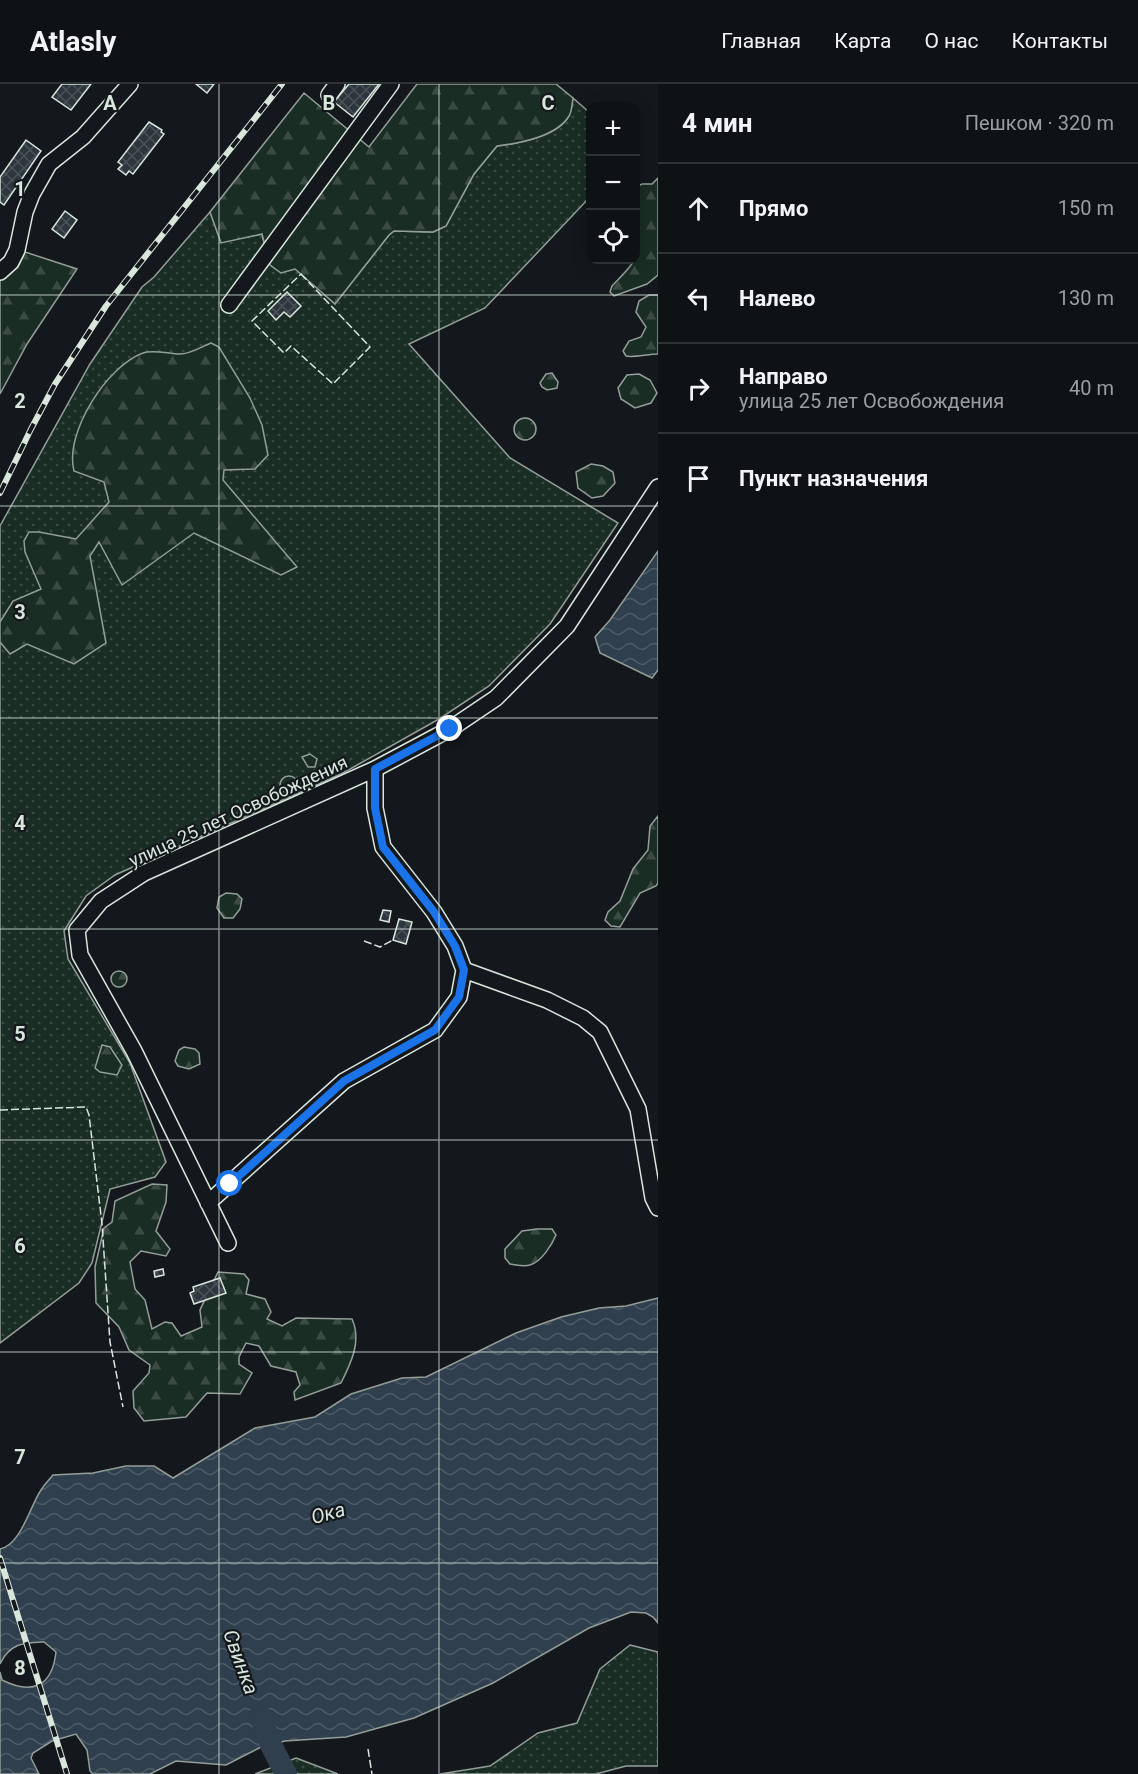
<!DOCTYPE html>
<html lang="ru">
<head>
<meta charset="utf-8">
<style>
  :root { --surface:#0f1215; --page:#1d2022; --text:#f1f3f6; --muted:#9b9ea0; --line:#2f3234 }
  body { margin:0; font-family:Roboto,sans-serif; background:var(--page); color:var(--text) }
  .controls { position:absolute; right:18px; top:18px; display:grid; overflow:hidden; border-radius:12px; box-shadow:0 3px 15px #0003 }
  .controls button { width:54px; height:54px; display:grid; place-items:center; padding:0; border:0; border-bottom:2px solid var(--line); background:var(--surface); color:var(--text); font:30px sans-serif }
  .stop { position:absolute; width:18px; height:18px; margin:-14px; border:4px solid #1a73e8; border-radius:50%; background:#fff }
  .stop.end { background:#1a73e8; border-color:#fff; box-shadow:0 2px 6px #0008 }
  .list { margin:0; padding:0; list-style:none }
  h2 { display:flex; justify-content:space-between; align-items:center; height:78px; margin:0; padding:0 24px; font-size:26px }
  h2 small { font-size:20px; font-weight:400; color:var(--muted) }
  .list li { display:grid; grid-template-columns:39px 1fr auto; gap:18px; align-items:center; box-sizing:border-box; height:90px; padding:0 24px; border-top:2px solid var(--line) }
  .list b { display:block; font-size:22px; white-space:nowrap }
  .list p { margin:0; font-size:20px; white-space:nowrap; color:var(--muted) }
  .list em { font-size:20px; font-style:normal; color:var(--muted) }
  .icon { flex:none; width:33px; height:33px; fill:none; stroke:currentColor; stroke-width:2; stroke-linecap:round; stroke-linejoin:round }
  .map { position:relative; flex:none; width:658px; height:1690px; overflow:hidden }
  header { display:flex; align-items:center; gap:36px; box-sizing:border-box; height:84px; padding:0 30px; background:var(--surface); border-bottom:2px solid var(--line) }
  header strong { font-size:28px }
  nav { display:flex; gap:33px; margin-inline-start:auto; font-size:21px }
  main { display:flex }
  aside { flex:1; background:var(--surface) }
  .map>svg:first-child { display:block }
  .grass { fill:url(#grass-dots); stroke:#939e99; stroke-width:1.5 }
  .forest { fill:url(#forest-firs); stroke:#939e99; stroke-width:1.5 }
  .water { fill:url(#water-waves); stroke:#939e99; stroke-width:1.5 }
  .lines { fill:none; stroke-linecap:round; stroke-linejoin:round }
  .river { stroke:#2f3f4d; stroke-width:22 }
  .building { fill:url(#building-cross-hatch); stroke:#d8e6dc; stroke-width:1.5 }
  .minor-casing { stroke:#d8e6dc; stroke-width:18 }
  .minor { stroke:#14181c; stroke-width:15 }
  .rail-casing { stroke:#d8e6dc; stroke-width:6 }
  .rail { stroke:#14181c; stroke-width:4; stroke-dasharray:11; stroke-linecap:butt }
  .fence { stroke:#d8e6dc; stroke-width:1.5; stroke-dasharray:8 3; stroke-linecap:butt }
  .route { stroke:#1a73e8; stroke-width:8 }
  .grid { fill:none; stroke:#d8e6dc; stroke-width:1.5; stroke-opacity:0.55 }
  .labels { text-anchor:middle; dominant-baseline:central; stroke-width:4.5; stroke-linejoin:round; paint-order:stroke }
  .street-label { font-size:18px; fill:#d8e6dc; stroke:#14181c }
  .water-label { font-size:20px; font-style:italic; fill:#d8e6dc; stroke:#14181c }
  .grid-label { font-size:20px; text-anchor:middle; font-weight:bold; fill:#d8e6dc; stroke:#14181c; stroke-width:4.5; stroke-linejoin:round; paint-order:stroke }
</style>
</head>
<body>
<header>
<strong>Atlasly</strong>
<nav><a>Главная</a><a>Карта</a><a>О нас</a><a>Контакты</a></nav>
</header>
<main>
<div class="map">
<svg width="658" height="1690" viewBox="0 0 658 1690">
  <defs>
    <pattern id="grass-dots" width="8" height="8" patternUnits="userSpaceOnUse" patternTransform="scale(1.5)"><rect width="8" height="8" fill="#1a2d24"/><path d="M2 2h.1M6 6h.1" fill="none" stroke="#3b4b43" stroke-width="1.8" stroke-linecap="round"/></pattern>
    <pattern id="forest-firs" width="22" height="20" patternUnits="userSpaceOnUse" patternTransform="scale(1.5)"><rect width="22" height="20" fill="#1a2d24"/><path d="M5 1l3.5 6h-7zM16 11l3.5 6h-7z" fill="#3b4b43"/></pattern>
    <pattern id="water-waves" width="16" height="10" patternUnits="userSpaceOnUse" patternTransform="scale(1.5)"><rect width="16" height="10" fill="#2f3f4d"/><path d="M0 5q4-4 8 0t8 0" fill="none" stroke="#4c5b66"/></pattern>
    <pattern id="building-cross-hatch" width="8" height="8" patternUnits="userSpaceOnUse" patternTransform="scale(1.5)"><rect width="8" height="8" fill="#2c363c"/><path d="M0 0l8 8M0 8l8-8" fill="none" stroke="#4a5358"/></pattern>
  </defs>
  <rect width="100%" height="100%" fill="#14181c"/>
  <path class="grass" d="M573,14L590,29V113L485,224L409,260L510,374L618,439L550,540L489,602L439,635L343,689L115,791L86,812L64,847L68,875L130,979L166,1078L155,1093L110,1105L92,1179L79,1199L0,1259V442L90,280L142,203L154,193L210,128L221,158L262,150L267,171L295,184L335,220L389,151L394,147L433,148L446,142L474,90L497,62C518,60 563,51 570,29C572,25 572,19 573,14Z
    M630,1561L658,1568V1682H626L596,1690H440L490,1682L538,1649L577,1639L600,1585Z
    M296,1674L338,1690H255Z"/>
  <path class="forest" d="M417,0H556L573,14C572,20 572,27 569,32C556,53 520,59 497,62L474,90L446,142L433,148L394,147L389,151L335,220L295,185L281,189L270,181L262,150L221,159L210,128L304,9L369,63Z
    M658,94V191L647,200L614,212L610,208L612,202C623,190 638,178 638,162L636,158V103L642,100H652Z
    M25,168L77,185L27,260L0,310V196L18,183Z
    M649,211H658V270C648,270 633,274 626,272L623,267L629,257L641,253L646,243L636,228L639,217Z
    M211,259L219,263L250,314L262,341L268,371L255,385L224,386L223,396L297,483L281,491L194,449L122,501L99,458L90,472L106,559L74,580L27,560L10,570L0,558V538L13,517L41,505L25,468L24,457L29,448H39L76,455L109,418L104,398L74,387C64,349 107,282 143,269C153,265 169,270 180,270C190,270 201,263 211,259Z
    M552,289L558,298L557,304L547,306L542,303L540,299L546,290Z
    M639,290L650,296L657,309L651,319L635,324L621,315L618,304L627,291Z
    M514 345a11 11 0 1 1 22 0a11 11 0 1 1-22 0Z
    M591,380L603,382L613,388L615,399L603,412L592,414L578,404L576,388Z
    M310,670L317,675L315,683H308L302,673Z
    M280 701a9 9 0 1 1 18 0a9 9 0 1 1-18 0Z
    M658,732V799L656,802L640,809L620,843L611,842L605,836L608,828L620,817L633,785L648,766L650,742Z
    M226,809L237,810L242,815L240,825L233,834H224L217,824L219,813Z
    M111 895a8 8 0 1 1 16 0a8 8 0 1 1-16 0Z
    M102,961L110,963L122,981L117,991L100,988L95,984Z
    M184,963L195,965L199,969L200,980L189,985L178,982L175,977L179,966Z
    M152,1100L167,1101L166,1118L156,1147L170,1165L166,1172L141,1167L130,1178L135,1205L145,1216L152,1245L165,1238L172,1239L181,1252L202,1243L200,1226L218,1188L244,1190L249,1196L246,1210L265,1215L271,1228L267,1235L282,1242L296,1234L352,1235C362,1257 351,1279 341,1299L295,1316L294,1308L300,1301L296,1288L271,1282L259,1262L246,1259L239,1273V1280L252,1289L240,1310L207,1309L186,1333L144,1337L134,1324L133,1307L149,1289L150,1281L129,1266L119,1243L96,1219L95,1183L104,1144L112,1138L115,1117Z
    M537,1145H552L556,1151C552,1161 541,1178 530,1181C524,1183 517,1181 510,1180L505,1174V1165L522,1147Z"/>
  <path class="water" d="M658,467V586L652,594L600,569L595,553L610,536Z
    M658,1214V1539L653,1533L646,1529L631,1528L589,1544L493,1599L414,1634L346,1653L285,1657L261,1663L226,1681L176,1677L150,1690H93L90,1687L87,1666L76,1650L52,1657L33,1669L31,1674L39,1690H0V1588L2,1596C32,1611 52,1603 56,1568L44,1558C23,1559 10,1559 0,1580V1465C21,1461 30,1422 41,1406C44,1401 49,1396 53,1391L93,1389L126,1382H154L173,1394L255,1344L315,1333L351,1310L402,1294L426,1293L516,1249L561,1233L599,1224L626,1222Z"/>
  <g class="lines">
    <path class="river" d="M260,1631L271,1661L286,1690"/>
  </g>
  <path class="building" d="M62,0H91L71,26L52,13Z
    M196,0H214L207,9Z
    M349,0H379L353,33L334,18Z
    M149,38L162,46L161,48L164,50L133,90L129,87L126,91L118,85L122,81L118,78Z
    M26,56L41,67L4,121L0,118V93Z
    M65,127L77,136L64,154L52,145Z
    M287,208L301,222L290,233L284,228L276,236L268,227Z
    M383,826L391,827L389,838L380,836Z
    M399,835L412,838L406,860L393,856Z
    M163,1185L164,1191L155,1193L154,1187Z
    M220,1194L226,1209L194,1220L190,1209L194,1207L193,1203Z"/>
  <g class="lines">
    <defs>
      <path id="minor" d="M329,11L337,0
        M0,188L11,178L17,166L25,128L32,110L49,80L83,53L130,0
        M229,221L391,0
        M464,886L547,916L583,934L600,948L638,1025L653,1114L658,1124
        M208,1119L344,997L435,946L459,913L464,886L455,862L434,828L383,763L375,724V685
        M228,1159L134,967L80,871L77,846L101,817L144,789L375,685L450,645L496,614L567,542L658,403"/>
    </defs>
    <use href="#minor" class="minor-casing"/>
    <use href="#minor" class="minor"/>
    <defs>
      <path id="rail" d="M0,409L31,345L55,300L106,222L282,0
        M0,1474L67,1690"/>
    </defs>
    <use href="#rail" class="rail-casing"/>
    <use href="#rail" class="rail"/>
    <path class="fence" d="M301,190L370,263L333,300L291,262L284,269L252,237Z
      M364,857L380,863L393,856
      M0,1026L86,1023L89,1031L102,1140L110,1258L123,1323
      M368,1665L372,1690"/>
  </g>
  <g class="lines">
    <path class="route" d="M230,1100L344,997L435,946L459,913L464,886L455,862L434,828L383,763L375,724V685L450,645"/>
  </g>
  <path class="grid" d="M219,0V1690M439,0V1690M0,211H658M0,422H658M0,634H658M0,845H658M0,1056H658M0,1268H658M0,1479H658"/>
  <g class="labels">
    <g class="street-label">
      <text transform="translate(238 727) rotate(-25)">улица 25 лет Освобождения</text>
    </g>
    <g class="water-label">
      <text transform="translate(328 1429) rotate(-15)">Ока</text>
      <text transform="translate(241 1578) rotate(70)">Свинка</text>
    </g>
  </g>
  <g class="grid-label">
    <text x="110" y="26">A</text>
    <text x="329" y="26">B</text>
    <text x="548" y="26">C</text>
    <text x="20" y="112">1</text>
    <text x="20" y="324">2</text>
    <text x="20" y="535">3</text>
    <text x="20" y="746">4</text>
    <text x="20" y="957">5</text>
    <text x="20" y="1169">6</text>
    <text x="20" y="1380">7</text>
    <text x="20" y="1591">8</text>
  </g>
</svg>
<div class="controls">
<button>+</button>
<button>−</button>
<button><svg class="icon" aria-label="locate" viewBox="0 0 24 24"><circle cx="12" cy="12" r="6"/><path d="M12 2v4M12 18v4M2 12h4M18 12h4"/></svg></button>
</div>
<div class="stop" style="left:230px;top:1100px"></div>
<div class="stop end" style="left:450px;top:645px"></div>
</div>
<aside>
<h2>4 мин<small>Пешком · 320 m</small></h2>
<ul class="list">
<li><svg class="icon" aria-label="ahead" viewBox="0 0 24 24"><path d="M12 20V5M6 11l6-6 6 6"/></svg><div><b>Прямо</b></div><em>150 m</em></li>
<li><svg class="icon" aria-label="left" viewBox="0 0 24 24"><path d="M17 20v-9H6M10 6l-5 5 5 5"/></svg><div><b>Налево</b></div><em>130 m</em></li>
<li><svg class="icon" aria-label="right" viewBox="0 0 24 24"><path d="M7 20v-9h11M14 6l5 5-5 5"/></svg><div><b>Направо</b><p>улица 25 лет Освобождения</p></div><em>40 m</em></li>
<li><svg class="icon" aria-label="arrive" viewBox="0 0 24 24"><path d="M6 21V4h12l-3 4 3 4H6"/></svg><div><b>Пункт назначения</b></div></li>
</ul>
</aside>
</main>
</body>
</html>
